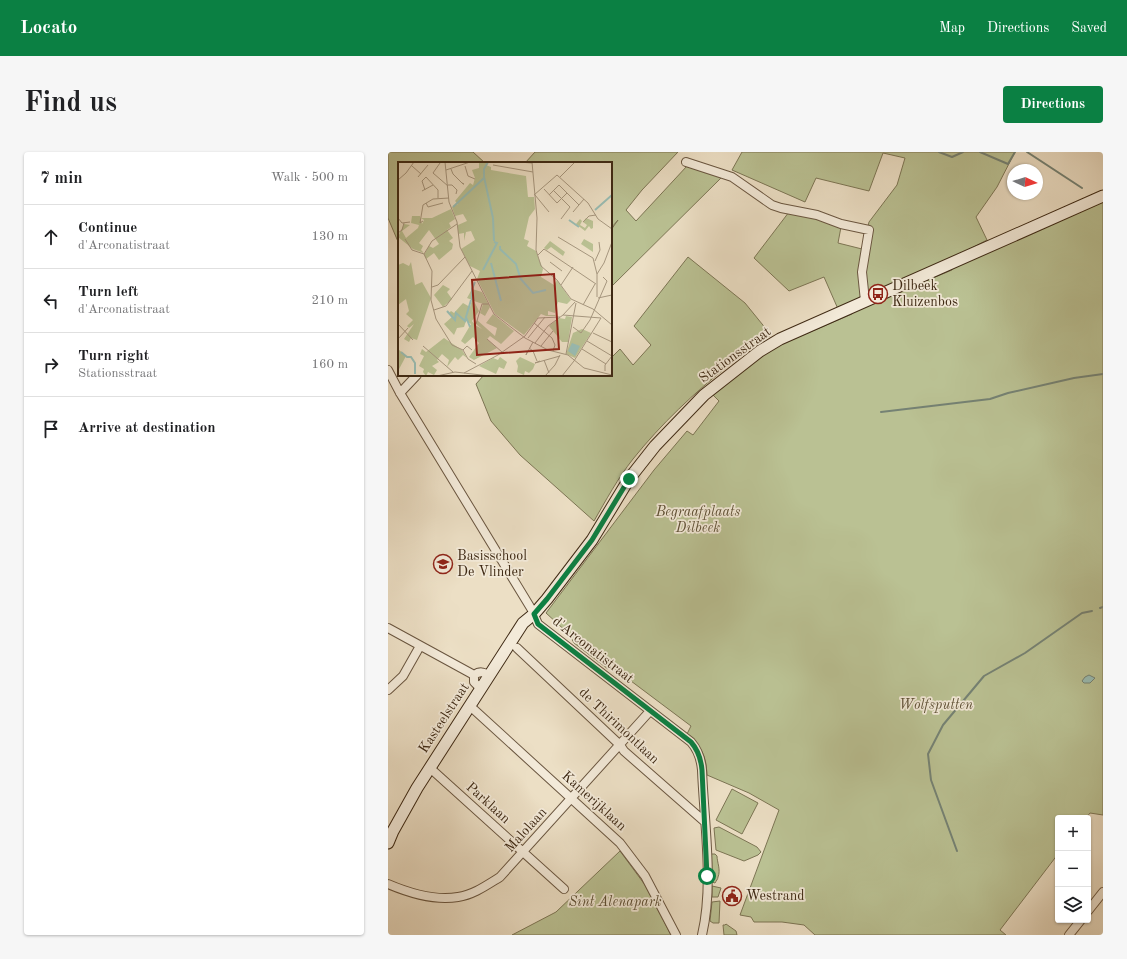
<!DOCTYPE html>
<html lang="en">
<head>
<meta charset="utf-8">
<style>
  :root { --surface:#fff; --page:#f6f6f6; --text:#202124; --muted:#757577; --line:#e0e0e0; --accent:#0b8043 }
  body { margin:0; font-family:"Old Standard TT",serif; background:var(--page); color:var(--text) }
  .controls { position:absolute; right:12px; bottom:12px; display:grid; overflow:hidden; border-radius:4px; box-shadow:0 1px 3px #0004 }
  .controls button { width:36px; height:36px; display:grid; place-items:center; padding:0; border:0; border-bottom:1px solid var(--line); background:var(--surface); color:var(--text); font:20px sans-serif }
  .compass { position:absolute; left:619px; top:12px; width:36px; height:36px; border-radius:50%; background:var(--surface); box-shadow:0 1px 3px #0004; rotate:94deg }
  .stop { position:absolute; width:12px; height:12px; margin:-9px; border:3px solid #0b8043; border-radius:50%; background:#fff }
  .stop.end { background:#0b8043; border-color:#fff; box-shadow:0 1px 4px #0008 }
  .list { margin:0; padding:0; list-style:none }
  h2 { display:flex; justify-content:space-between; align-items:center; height:52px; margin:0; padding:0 16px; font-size:17px }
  h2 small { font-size:13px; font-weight:400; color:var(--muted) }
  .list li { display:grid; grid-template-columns:26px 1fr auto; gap:12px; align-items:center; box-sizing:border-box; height:64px; padding:0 16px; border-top:1px solid var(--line) }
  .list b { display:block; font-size:15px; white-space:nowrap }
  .list p { margin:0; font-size:13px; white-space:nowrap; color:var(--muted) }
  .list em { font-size:13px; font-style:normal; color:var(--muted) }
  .icon { flex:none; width:22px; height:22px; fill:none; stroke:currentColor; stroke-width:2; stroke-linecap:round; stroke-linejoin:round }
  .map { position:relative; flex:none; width:715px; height:783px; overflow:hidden; border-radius:4px }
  header { display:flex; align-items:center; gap:24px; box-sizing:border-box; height:56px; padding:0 20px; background:var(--accent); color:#fff }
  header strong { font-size:19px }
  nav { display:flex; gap:22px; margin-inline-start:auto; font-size:14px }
  .intro { display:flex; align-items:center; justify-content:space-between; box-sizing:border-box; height:96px; padding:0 24px }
  h1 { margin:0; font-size:28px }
  .button { padding:10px 18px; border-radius:4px; background:var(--accent); color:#fff; font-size:14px; font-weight:700 }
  main { display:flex; gap:24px; padding:0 24px }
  aside { flex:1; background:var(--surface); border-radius:4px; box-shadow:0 1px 3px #0004 }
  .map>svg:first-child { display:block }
  .green { fill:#bac193; stroke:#7c7554 }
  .water { fill:#99bdb4; stroke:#758274 }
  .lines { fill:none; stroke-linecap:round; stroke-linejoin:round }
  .stream { stroke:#758274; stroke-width:2 }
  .street-casing { stroke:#6a5640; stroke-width:10 }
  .secondary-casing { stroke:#3e2914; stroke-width:13 }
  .street { stroke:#f3ead9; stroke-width:8 }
  .secondary { stroke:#f3ead9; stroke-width:11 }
  .route { stroke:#0b8043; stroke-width:5 }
  .labels { text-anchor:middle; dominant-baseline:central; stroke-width:3.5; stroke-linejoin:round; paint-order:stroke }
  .poi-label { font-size:14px; fill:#3e2914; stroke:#f3ead9; text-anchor:start }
  .street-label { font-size:14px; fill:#3e2914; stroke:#f3ead9 }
  .park-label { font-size:14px; font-style:italic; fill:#5d4f34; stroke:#f3ead9 }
  .inset-river { fill:none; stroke:#99bdb4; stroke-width:2 }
  .inset-road { fill:none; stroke:#a6967e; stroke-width:1 }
  .view { fill:#8f2418; fill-opacity:0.15; stroke:#8f2418; stroke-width:2 }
  .inset-edge { fill:none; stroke:#3e2914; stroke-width:2 }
</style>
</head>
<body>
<header>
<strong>Locato</strong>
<nav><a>Map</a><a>Directions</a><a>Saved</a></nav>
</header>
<div class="intro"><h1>Find us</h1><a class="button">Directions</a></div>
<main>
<aside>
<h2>7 min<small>Walk · 500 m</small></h2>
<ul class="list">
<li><svg class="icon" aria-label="ahead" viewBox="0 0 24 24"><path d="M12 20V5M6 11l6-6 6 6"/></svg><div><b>Continue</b><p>d'Arconatistraat</p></div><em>130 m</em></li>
<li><svg class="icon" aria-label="left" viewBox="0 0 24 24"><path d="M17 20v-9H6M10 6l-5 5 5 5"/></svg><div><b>Turn left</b><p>d'Arconatistraat</p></div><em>210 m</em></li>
<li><svg class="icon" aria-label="right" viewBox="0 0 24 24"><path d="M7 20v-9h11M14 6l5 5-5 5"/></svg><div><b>Turn right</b><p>Stationsstraat</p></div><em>160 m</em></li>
<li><svg class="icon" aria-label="arrive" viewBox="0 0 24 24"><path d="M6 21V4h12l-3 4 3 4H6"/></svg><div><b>Arrive at destination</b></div></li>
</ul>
</aside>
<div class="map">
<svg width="715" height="783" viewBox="0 0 715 783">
  <rect width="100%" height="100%" fill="#ecdfc5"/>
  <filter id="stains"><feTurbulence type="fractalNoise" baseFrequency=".005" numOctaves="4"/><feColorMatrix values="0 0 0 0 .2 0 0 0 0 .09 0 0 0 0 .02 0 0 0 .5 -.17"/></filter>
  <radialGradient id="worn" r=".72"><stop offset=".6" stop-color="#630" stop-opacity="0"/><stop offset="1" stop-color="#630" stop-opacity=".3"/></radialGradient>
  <path class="green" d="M0,0H85L97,11H11V92L0,66Z
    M147,0H290L254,38L238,58L248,69L299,14L334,25L223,135V78L230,68L223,76V11H137Z
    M354,0H627L609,35L588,65L599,88L574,101L450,157L436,125L401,139L366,106L401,60L429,65L453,75L450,91L478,98L479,78L481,70L509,33L517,6L495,1L481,39L428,26L417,50L344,18Z
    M715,50V663L702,661L698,666H670V702L612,778L618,783H427L416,773L394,770H366L363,765L352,763L391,658L361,641L319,623C318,603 314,596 299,582L303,574L223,514L220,517L186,491L181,482L158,461L266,318L299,279L305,283L308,279L331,249L324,242L373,201L464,162V160L564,118V116Z
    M300,105L357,151L383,183C368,191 355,202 341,213C306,241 273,272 245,307C230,326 218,348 206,369L132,303L103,269L88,232L96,223H223V206L232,197L245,213L263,193L246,174Z
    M344,637L370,651L354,682L328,668Z
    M331,675L369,695L373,700L370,703L356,709L328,698L326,676Z
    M232,699L257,733L283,783H124L168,760Z
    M323,702H327L329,704C329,710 333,718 330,725C330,727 328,729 327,731L324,730Z
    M324,734L333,736L330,745H324Z
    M332,749L331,771H325L322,769L324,750Z
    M338,772L348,779L349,783H336L335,773H337Z"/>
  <path class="water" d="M701,523L707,526L702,531H696L694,529L697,525Z"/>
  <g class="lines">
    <path class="stream" d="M551,0L564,5L575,0
      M592,0L620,12L627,0
      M639,0L694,36
      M493,260L602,247L620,241L686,226L715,222
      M712,456L715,455
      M569,699L543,628L540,602L555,573L596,524L637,501L694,461L704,459"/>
    <defs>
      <path id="street" d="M298,10L344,25L384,53L393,56L429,63L453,72L481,78L474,120L477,149
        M0,218L12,241L144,458L150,472L303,590C310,598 313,607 314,618C316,670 326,732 314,783
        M12,241L29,223
        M0,476L86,523V530L93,537
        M129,496L232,593L236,599L317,670
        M86,523C92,519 95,520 101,523
        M0,538L15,524L32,494
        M82,554L232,691L257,724L288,783
        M42,616L176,737
        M0,732C21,741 46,749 70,745C85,743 99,733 112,725L262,559
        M700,759L715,740
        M681,783L693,768"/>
      <path id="secondary" d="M0,691L5,679L29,636L135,471L146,462L159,447L204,388L241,327L267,294L316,243L372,199L392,187L715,44"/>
    </defs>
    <use href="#street" class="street-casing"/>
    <use href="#secondary" class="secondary-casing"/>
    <use href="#street" class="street"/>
    <use href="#secondary" class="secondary"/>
  </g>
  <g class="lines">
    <path class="route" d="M241,327L204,388L159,447L146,462L150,472L303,590C310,598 313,607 314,618L319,724"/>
  </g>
  <defs>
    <symbol id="bus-ring" viewBox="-11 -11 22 22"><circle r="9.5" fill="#f3ead9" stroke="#8f2418" stroke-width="1.5"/><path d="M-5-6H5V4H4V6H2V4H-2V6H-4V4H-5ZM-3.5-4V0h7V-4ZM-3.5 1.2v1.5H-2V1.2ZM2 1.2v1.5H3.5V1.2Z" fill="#8f2418"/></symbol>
    <symbol id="school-ring" viewBox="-11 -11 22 22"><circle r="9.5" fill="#f3ead9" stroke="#8f2418" stroke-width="1.5"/><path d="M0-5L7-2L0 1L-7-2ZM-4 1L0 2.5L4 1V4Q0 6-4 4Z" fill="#8f2418"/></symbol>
    <symbol id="civic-ring" viewBox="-11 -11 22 22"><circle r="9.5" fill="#f3ead9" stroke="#8f2418" stroke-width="1.5"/><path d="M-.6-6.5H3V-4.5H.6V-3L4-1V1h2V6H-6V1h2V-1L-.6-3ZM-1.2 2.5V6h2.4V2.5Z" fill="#8f2418"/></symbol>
  </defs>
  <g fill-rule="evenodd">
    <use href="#bus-ring" x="479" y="131" width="22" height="22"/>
    <use href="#school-ring" x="44" y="401" width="22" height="22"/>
    <use href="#civic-ring" x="333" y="733" width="22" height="22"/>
  </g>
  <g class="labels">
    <g class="poi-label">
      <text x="504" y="134">Dilbeek<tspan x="504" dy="16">Kluizenbos</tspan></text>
      <text x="69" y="404">Basisschool<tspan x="69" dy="16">De Vlinder</tspan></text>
      <text x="358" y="744">Westrand</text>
    </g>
    <g class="street-label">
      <text transform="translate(347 203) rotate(-36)">Stationsstraat</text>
      <text transform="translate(205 498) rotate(38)">d'Arconatistraat</text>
      <text transform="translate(56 566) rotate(-57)">Kasteelstraat</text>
      <text transform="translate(231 574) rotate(43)">de Thirimontlaan</text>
      <text transform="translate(206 649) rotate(42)">Kamerijklaan</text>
      <text transform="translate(100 651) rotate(42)">Parklaan</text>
      <text transform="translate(138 678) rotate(-48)">Malolaan</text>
    </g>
    <g class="park-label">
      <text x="310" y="360">Begraafplaats<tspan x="310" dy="16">Dilbeek</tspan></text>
      <text x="548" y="553">Wolfsputten</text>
      <text x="227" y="750">Sint Alenapark</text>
    </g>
  </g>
  <g transform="translate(10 10)">
    <rect width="214" height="214" fill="#ecdfc5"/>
    <path d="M81,0H90L88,3L93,5V8L128,14L130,35H136L137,47L131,55L126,77L131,79L129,84L138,89L145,107L143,115L156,123L159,118L173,138L169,142L160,140L157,151L150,149V153H158L157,154H148L143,152L126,173L97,152L79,117L82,109L72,104L63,87L77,78L73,69L68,70L66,79V71L60,72V63L69,59L65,52L57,54L54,45L60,42L57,39L72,21L75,23L77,16L74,8L81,6ZM53,47L57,57L51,61L53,65L49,68L55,76L51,79L55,82L54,87L41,98L36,91L28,97L26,93L31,84L35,86L41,82L31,68L21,81L25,84L23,88L26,91L15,87L0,75L6,62L12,63L4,69L8,76L20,66L21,63L13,61L14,54H22L24,62L26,58L23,56H34ZM188,56L195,59V66L193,67L191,64L187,69L178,62L182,57L184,59L182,63L187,66L189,63L185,60ZM186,77L195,82V90L183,82ZM152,79L167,90L165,94L153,85L149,88L146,86ZM13,100L17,123L24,120L33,136L19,178L13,176L11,180L6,177L16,162L11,166L9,164L15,158L8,152L11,149L8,137L0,143V103L5,101L11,104ZM45,123L52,127L49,130L54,137L45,145L36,133ZM74,127L84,130L92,145L87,154L82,151L85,142L76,139L81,149L74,159L77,163L84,167L78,162L79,158L97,174L99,166L88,161L95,152L116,169L103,182L92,174L89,177L99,186L76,198L71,195L81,181L75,175L67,182L63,179L73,162L68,159L66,165L59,166L56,173L46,162L54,155L51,151L53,149L56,151L65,141L72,145L74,138L69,136ZM168,154L174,155L170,180H164L151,164L161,156L167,157ZM184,167L193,171L177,196L168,192L175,171ZM46,176L64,188L69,196L65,193L60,198L57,195L49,205L51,198L44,192L39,198L41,200L34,204L39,208L36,213L30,210L28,214L25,210L26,207L21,204L26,194L22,192L24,187L28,190ZM0,187L8,194L0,209ZM102,195L109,200L106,207L101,205L98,212L81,204L95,196L100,198ZM122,195L137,202L135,207L131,211L127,209L126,213L119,210L120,204L118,199Z" fill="#bac193"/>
    <path d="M174,181L182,184L177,194L170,189Z" fill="#99bdb4"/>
    <path class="inset-river" d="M90,0L86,7V15L95,56M55,45L86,16M197,48L214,33M95,56L96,79M171,58L181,65M102,84V87L118,102L122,115M93,101L103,139M85,108L99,81L96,80M122,116L135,131L148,128M74,138V127L77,120M49,149L57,158L58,151L67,159L68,155M72,165L68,155L73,138M3,190L9,195H13L17,201V212"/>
    <path class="inset-road" d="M47,0L51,40L59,60L62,85L96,152L127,176L150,188L170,193L186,206M121,0L134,1M134,0L139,56L138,88L143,104L159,118L173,137L195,147L214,163M42,1L35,11L50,24M95,3L135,10M14,4L23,12M67,4L70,14L77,17M53,7L55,12L65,22H66L64,21M48,8L72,0M20,15L30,3M162,15L177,0M0,18L8,11L16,0M50,23H54L59,28L58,32M146,27L159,41L169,31M27,28L24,19L28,15L40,28V36M155,28L172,45L163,57M24,29L35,23M136,33L159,13L190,41L200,57L214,67M137,33L151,50M151,33L161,23L181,43M28,41L30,45L45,41M175,50L186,37M0,56L4,61L12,60M25,59L22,61L25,43L35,37L51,36M185,60L191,54L198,53M0,71L4,68L6,61M160,75L195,96L199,112M7,77L14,88L26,92M26,92L34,109L33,138L38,157L54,183L65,188L70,197L78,202M26,92L34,79L59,62M140,93L146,87L198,122M197,99L202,88L201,80M152,100L164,109M163,123L175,105M34,125L40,123L67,95M199,135V112L206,101L214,80M200,136L214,133M185,143L197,122M36,148L48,144L74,109M165,153L203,156M136,161L154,176L157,183L155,189M0,162L15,178M78,162L84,142H91M175,165L183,171L192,158L209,119L205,115M195,171L214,180M130,176L147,155M0,177L10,166M89,177L104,190M189,179L214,194M137,181L150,164L165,153L177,140M25,184L55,210M143,184L155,169M131,186L135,189L139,199M184,187L208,202M65,188L69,184L74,188M129,190L128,193L135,180M168,192L178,141M146,198L151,211M142,199L137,201L162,194M186,206L214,213M207,209V203L214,194M66,211L100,193L127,174L140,156L162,155M39,214L57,210L92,214M147,214L157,203L162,193M164,214L176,199L203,156"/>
    <path class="view" d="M156,112L161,187L79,193L74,118Z"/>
    <rect width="214" height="214" class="inset-edge"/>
  </g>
  <rect width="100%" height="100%" filter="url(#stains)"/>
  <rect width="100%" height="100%" fill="url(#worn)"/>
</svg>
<div class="controls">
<button>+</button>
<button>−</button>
<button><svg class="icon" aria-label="layers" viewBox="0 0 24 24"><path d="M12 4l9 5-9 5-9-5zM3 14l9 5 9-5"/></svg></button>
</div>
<svg class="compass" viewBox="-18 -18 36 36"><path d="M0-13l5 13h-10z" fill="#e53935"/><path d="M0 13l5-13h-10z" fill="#757577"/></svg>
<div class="stop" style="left:319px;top:724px"></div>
<div class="stop end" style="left:241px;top:327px"></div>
</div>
</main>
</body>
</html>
